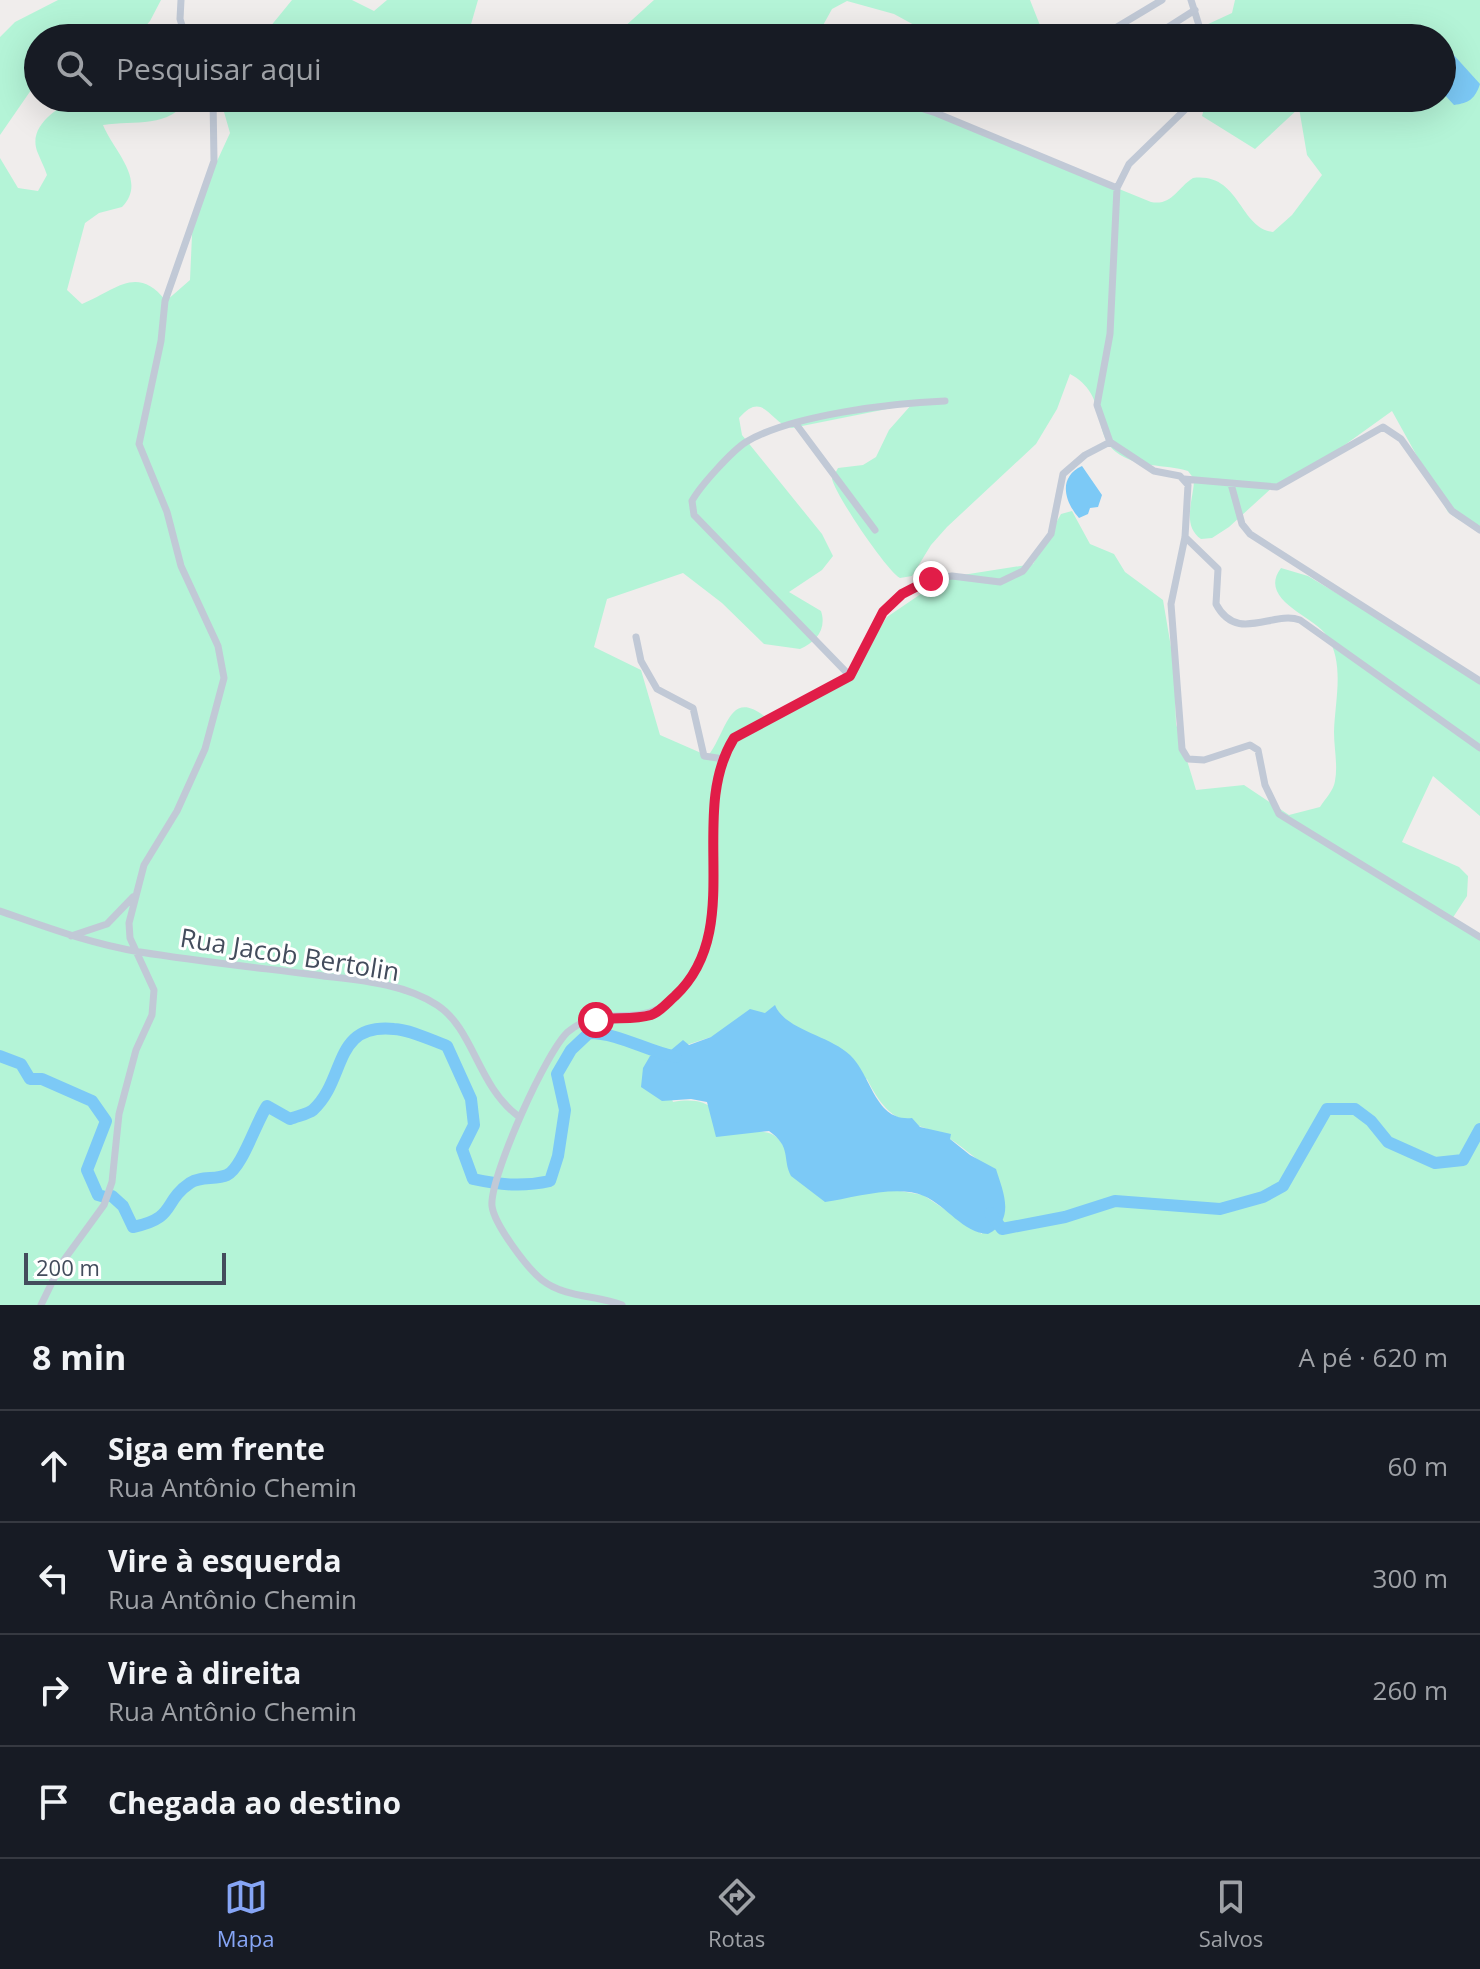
<!DOCTYPE html>
<html lang="pt">
<head>
<meta charset="utf-8">
<style>
  :root { --surface:#171b24; --page:#242831; --text:#f1f3f6; --muted:#9ea1a6; --line:#363941; --accent:#86a5f5 }
  body { margin:0; font-family:"Open Sans",sans-serif; background:var(--page); color:var(--text) }
  .scale { position:absolute; left:24px; bottom:20px; width:202px; box-sizing:border-box; padding-left:8px; border:4px solid #434c5c; border-top:0; font-size:22px; line-height:28px; white-space:nowrap; color:#434c5c; -webkit-text-stroke:6px #fff; paint-order:stroke }
  .stop { position:absolute; width:24px; height:24px; margin:-18px; border:6px solid #e11d48; border-radius:50%; background:#fff }
  .stop.end { background:#e11d48; border-color:#fff; box-shadow:0 2px 8px #0008 }
  .list { margin:0; padding:0; list-style:none }
  h2 { display:flex; justify-content:space-between; align-items:center; height:104px; margin:0; padding:0 32px; font-size:34px }
  h2 small { font-size:26px; font-weight:400; color:var(--muted) }
  .list li { display:grid; grid-template-columns:52px 1fr auto; gap:24px; align-items:center; box-sizing:border-box; height:112px; padding:0 32px; border-top:2px solid var(--line) }
  .list b { display:block; font-size:30px; white-space:nowrap }
  .list p { margin:0; font-size:26px; white-space:nowrap; color:var(--muted) }
  .list em { font-size:26px; font-style:normal; color:var(--muted) }
  .icon { flex:none; width:44px; height:44px; fill:none; stroke:currentColor; stroke-width:2; stroke-linecap:round; stroke-linejoin:round }
  .map { position:relative; flex:none; width:1480px; height:1305px; overflow:hidden }
  .search { position:absolute; background:var(--surface); box-shadow:0 8px 32px #0002; left:24px; right:24px; top:24px; height:88px; display:flex; align-items:center; gap:20px; box-sizing:border-box; padding:0 28px; border-radius:44px; color:var(--muted); font-size:30px }
  .sheet { height:552px; background:var(--surface) }
  nav { display:flex; justify-content:space-around; align-items:center; box-sizing:border-box; height:112px; border-top:2px solid var(--line); background:var(--surface); font-size:22px; color:var(--muted) }
  nav a { display:grid; justify-items:center; gap:4px }
  nav .on { color:var(--accent) }
  .map>svg:first-child { display:block }
  .green { fill:#b4f4d7; fill-rule:evenodd }
  .water { fill:#7cc9f6 }
  .lines { fill:none; stroke-linecap:round; stroke-linejoin:round }
  .river { stroke:#7cc9f6; stroke-width:12 }
  .street { stroke:#c1c9d6; stroke-width:7 }
  .route { stroke:#e11d48; stroke-width:10 }
  .labels { text-anchor:middle; dominant-baseline:central; stroke-width:6; stroke-linejoin:round; paint-order:stroke }
  .street-label { font-size:26px; fill:#434c5c; stroke:#fff }
</style>
</head>
<body>
<div class="map">
<svg width="1480" height="1305" viewBox="0 0 1480 1305">
  <rect width="100%" height="100%" fill="#f0edec"/>
  <path class="green" d="M58,0H161L150,21L136,37L122,38L73,30L67,38H38V80L0,135V37L15,22Z
    M292,0H352L374,11L387,0H478L467,38H261Z
    M654,0H1030L1045,38H938L894,14L847,1L832,9L816,38H612Z
    M1235,0H1480V526L1459,520L1448,512L1392,411L1321,462L1276,484L1229,527L1212,538L1201,539C1181,525 1194,499 1194,479L1188,471C1165,464 1136,468 1116,452C1091,432 1109,395 1070,374L1057,409L1036,444L947,527L931,545L912,576L900,578C887,571 836,496 832,479L838,468L863,465L876,457L889,430L912,404L792,428C769,423 764,389 739,418L742,435L822,534L833,556L822,570L789,592L821,611C827,629 816,642 800,649L764,644L722,603L683,573L607,599L594,647L641,670L660,735L708,756C728,730 729,685 769,720L843,683L887,617L934,585L956,576L1033,564L1061,514L1072,511L1090,544L1114,554L1125,572L1163,600L1174,665L1176,724L1196,790L1244,785L1289,815L1320,807C1325,799 1334,790 1335,781C1338,765 1334,748 1334,732C1335,700 1345,664 1327,636C1314,616 1257,600 1281,568L1308,576L1480,679V816L1433,776L1402,842L1459,867L1468,876L1467,896L1452,919L1480,938V1305H0V158L18,188L38,191L47,175C44,166 40,159 37,151C28,125 59,107 77,98H188C171,129 134,120 103,125C113,150 148,181 122,207L99,213L85,223L67,290L82,304C116,290 137,264 166,301L190,280L193,213L230,133L220,98H536L544,104L551,98H896L1151,202C1172,206 1177,188 1193,178C1240,172 1239,228 1273,232L1292,215L1322,175L1307,155L1299,108L1255,149L1202,116L1207,98H1442V38H1212L1206,25L1232,13ZM711,1037L867,1079C892,1129 906,1116 950,1139C962,1146 973,1157 985,1165L982,1234L923,1195L793,1172C783,1138 777,1126 740,1134C715,1110 709,1096 673,1102L656,1055Z"/>
  <path class="water" d="M1442,42L1480,84C1475,99 1469,103 1454,105L1442,92Z
    M1082,466L1102,495L1098,507L1090,508L1088,514L1079,518C1064,501 1058,477 1082,466Z
    M775,1005C785,1030 829,1035 850,1055C872,1076 875,1122 912,1118L920,1127L951,1134L950,1139L970,1155L996,1169C1002,1189 1017,1220 988,1234C963,1233 947,1206 924,1196C897,1184 853,1198 825,1202L791,1176C782,1159 792,1147 769,1131L716,1137L707,1102L691,1099L662,1101L641,1087L643,1068L650,1056L660,1053L663,1048L671,1050L683,1040L689,1045L711,1037L750,1009L765,1013Z"/>
  <g class="lines">
    <path class="river" d="M0,1056L21,1064L30,1079H42L92,1101L106,1121L87,1170L98,1195L105,1197
      M112,1196L123,1206L133,1227C177,1218 162,1202 190,1183C200,1176 216,1180 227,1175C242,1168 256,1122 267,1106L290,1119C297,1116 308,1114 313,1110C347,1079 332,1023 394,1029C411,1030 431,1040 447,1046L471,1099L474,1125L462,1149L473,1179C501,1185 523,1187 550,1181L558,1156L565,1110L557,1074L571,1050L589,1033C619,1033 646,1051 676,1057
      M990,1213L1002,1229L1065,1217L1115,1201L1220,1209L1263,1197L1283,1186L1327,1109H1355L1371,1121L1388,1142L1435,1163L1463,1160L1480,1129"/>
    <path class="street" d="M181,0L180,19L186,38
      M1191,0L1203,38
      M1112,30L1162,0
      M1151,38L1195,10
      M889,98L936,113L1117,188
      M1197,98L1129,164L1117,188L1110,334L1097,405L1110,442L1154,471L1180,476L1188,485L1185,537L1171,604L1182,749L1188,759L1204,760L1250,745L1258,750L1265,785L1279,814L1480,937
      M796,424L875,530
      M1184,479L1277,487L1383,427L1401,439L1452,511L1480,530
      M1231,484L1242,524L1250,534L1480,681
      M1185,537L1218,569L1216,604C1237,644 1273,610 1300,620L1480,748
      M636,637L641,661L657,689L693,708L704,756L724,759
      M850,676L694,515L692,501C700,486 732,451 746,442C791,415 893,403 945,401
      M0,911C46,927 91,944 140,952C196,961 252,967 308,974C351,980 400,981 437,1005C474,1029 477,1085 518,1116
      M71,936L107,924L133,897
      M41,1305L61,1264L104,1205L112,1182L119,1114L136,1050L152,1015L154,990L130,938L129,923L144,865L177,811L205,749L224,678L218,646L181,566L167,512L139,444L161,341L165,301L214,161L213,98
      M622,1305C597,1295 565,1298 542,1280C527,1268 494,1224 492,1206C489,1178 548,1047 569,1031C614,995 653,1046 696,967C733,898 691,806 734,738L850,676L883,612L902,594L931,579L952,576L1000,582L1023,571L1051,534L1063,474L1085,455L1110,442"/>
  </g>
  <g class="lines">
    <path class="route" d="M596,1020C614,1017 634,1020 651,1015C660,1012 668,1002 675,996C747,929 686,815 734,738L850,676L883,612L902,594L931,579"/>
  </g>
  <g class="labels">
    <g class="street-label">
      <text transform="translate(290 954) rotate(9)">Rua Jacob Bertolin</text>
    </g>
  </g>
</svg>
<div class="scale">200 m</div>
<div class="stop" style="left:596px;top:1020px"></div>
<div class="stop end" style="left:931px;top:579px"></div>
<div class="search"><svg class="icon" aria-label="search" viewBox="0 0 24 24"><circle cx="10" cy="10" r="6"/><path d="M15 15l6 6"/></svg>Pesquisar aqui</div>
</div>
<section class="sheet">
<h2>8 min<small>A pé · 620 m</small></h2>
<ul class="list">
<li><svg class="icon" aria-label="ahead" viewBox="0 0 24 24"><path d="M12 20V5M6 11l6-6 6 6"/></svg><div><b>Siga em frente</b><p>Rua Antônio Chemin</p></div><em>60 m</em></li>
<li><svg class="icon" aria-label="left" viewBox="0 0 24 24"><path d="M17 20v-9H6M10 6l-5 5 5 5"/></svg><div><b>Vire à esquerda</b><p>Rua Antônio Chemin</p></div><em>300 m</em></li>
<li><svg class="icon" aria-label="right" viewBox="0 0 24 24"><path d="M7 20v-9h11M14 6l5 5-5 5"/></svg><div><b>Vire à direita</b><p>Rua Antônio Chemin</p></div><em>260 m</em></li>
<li><svg class="icon" aria-label="arrive" viewBox="0 0 24 24"><path d="M6 21V4h12l-3 4 3 4H6"/></svg><div><b>Chegada ao destino</b></div></li>
</ul>
</section>
<nav>
<a class="on"><svg class="icon" aria-label="map" viewBox="0 0 24 24"><path d="M3 6l6-2 6 2 6-2v14l-6 2-6-2-6 2zM9 4v14M15 6v14"/></svg>Mapa</a>
<a><svg class="icon" aria-label="directions" viewBox="0 0 24 24"><path d="M12 3l9 9-9 9-9-9zM9 14v-3h6M13 9l2 2-2 2"/></svg>Rotas</a>
<a><svg class="icon" aria-label="saved" viewBox="0 0 24 24"><path d="M7 4h10v16l-5-4-5 4z"/></svg>Salvos</a>
</nav>
</body>
</html>
